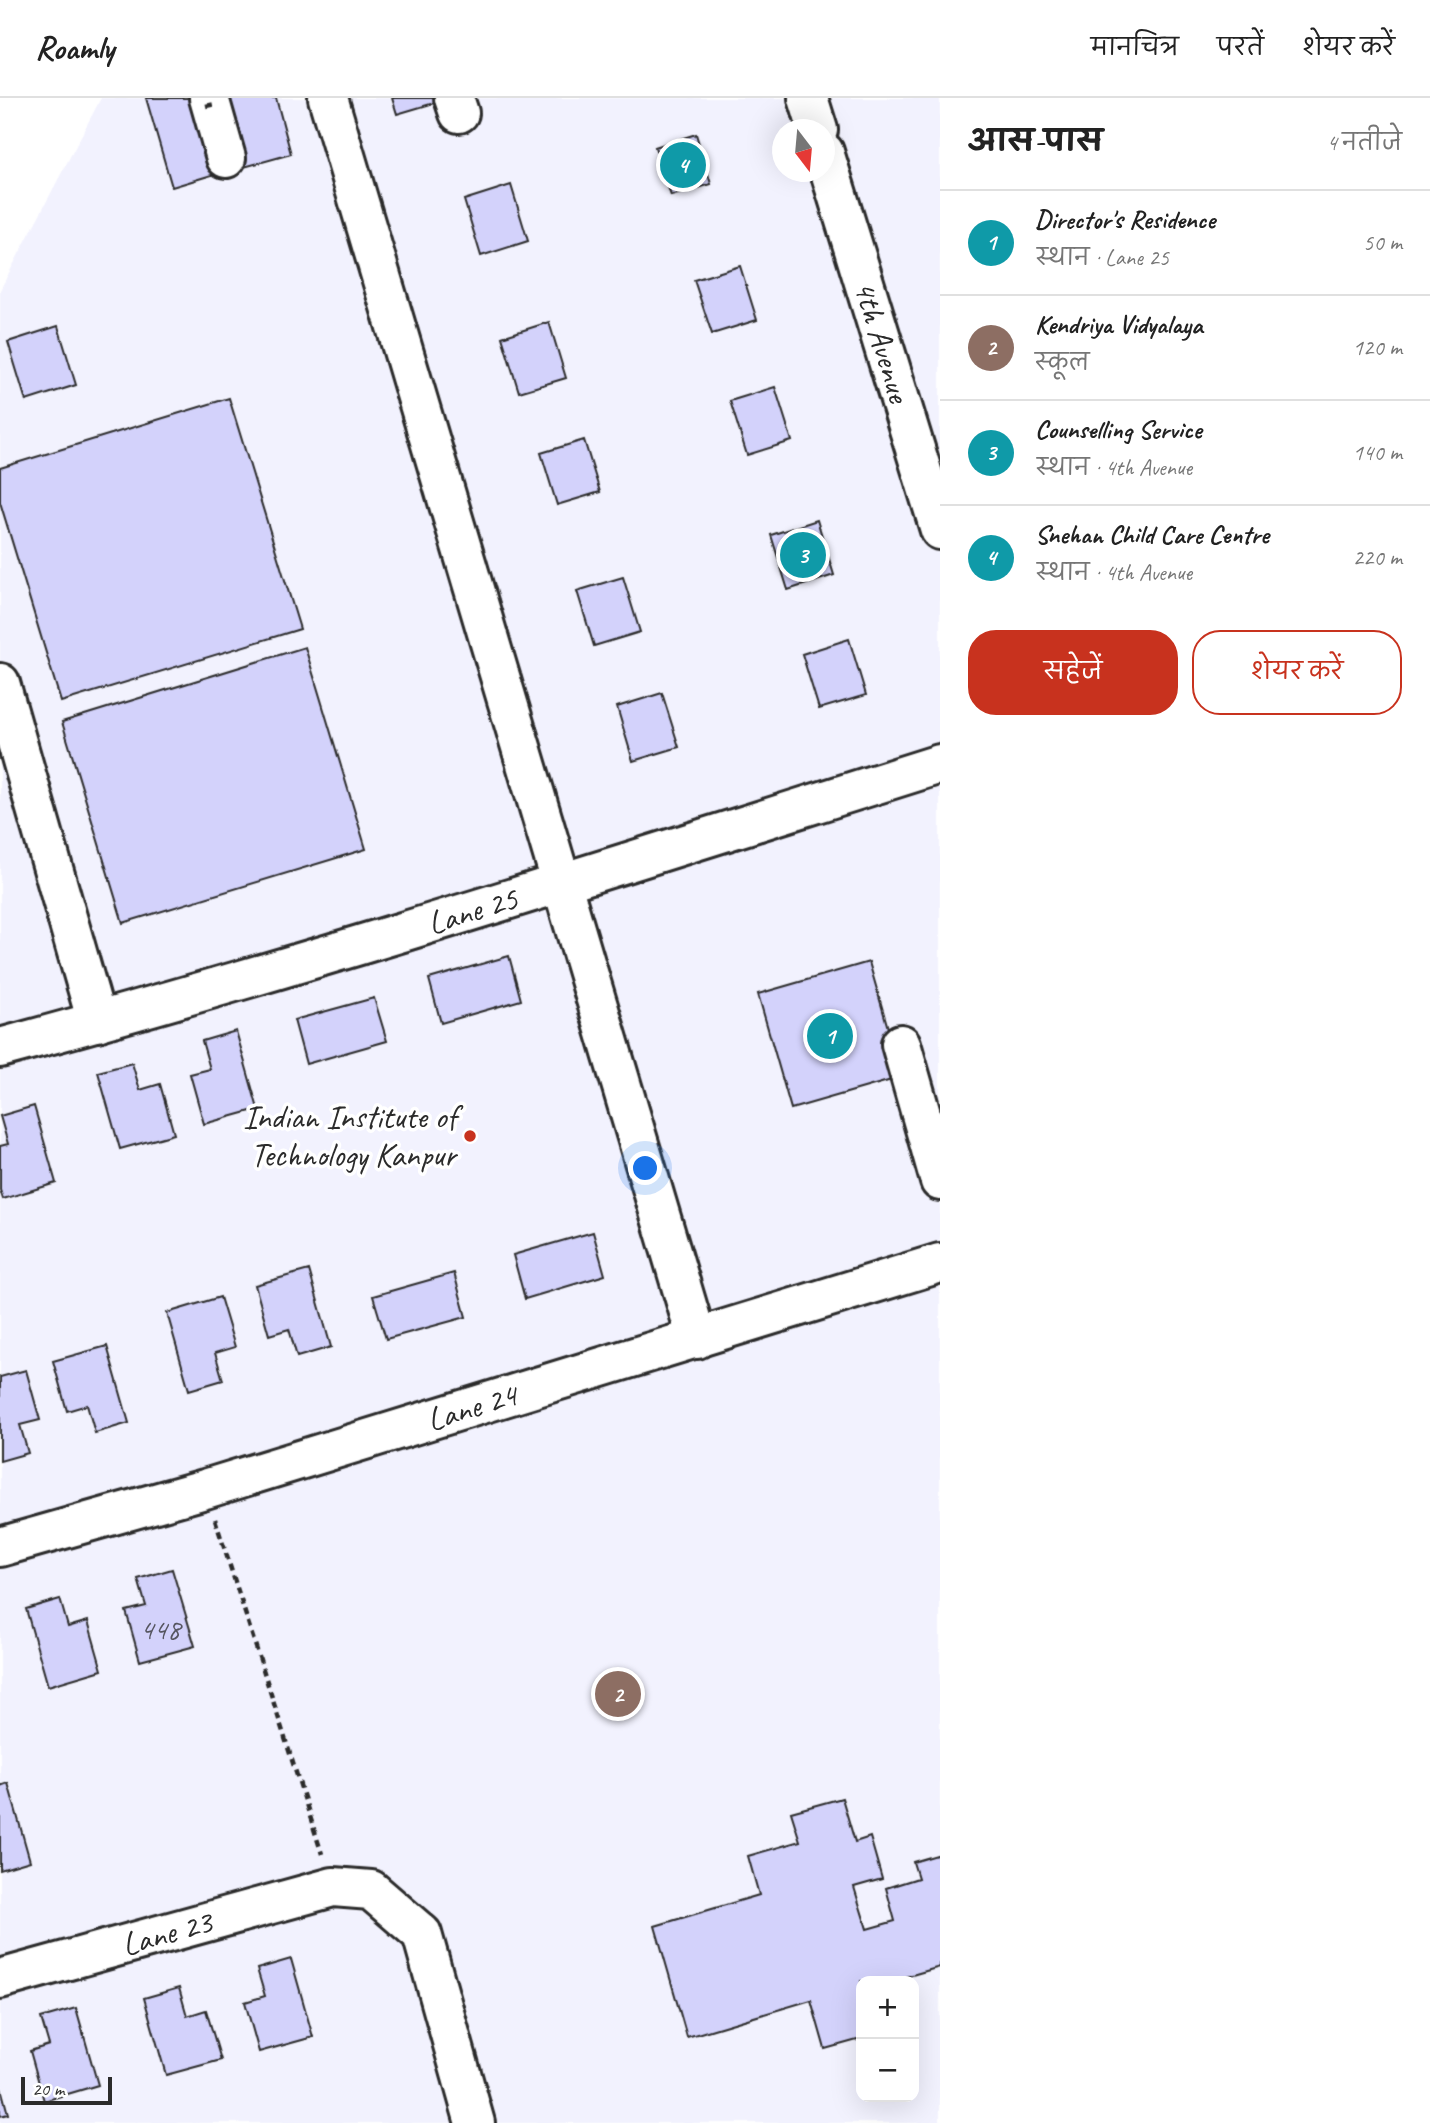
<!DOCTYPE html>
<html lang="hi">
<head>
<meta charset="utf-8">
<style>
  :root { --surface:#fff; --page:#f2f2f2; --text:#222; --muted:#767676; --line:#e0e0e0; --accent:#c8321e }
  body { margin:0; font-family:Caveat,"Playpen Sans Deva",sans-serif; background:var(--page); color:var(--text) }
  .controls { position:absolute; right:21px; bottom:21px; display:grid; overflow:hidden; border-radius:14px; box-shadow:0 7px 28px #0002 }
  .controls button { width:63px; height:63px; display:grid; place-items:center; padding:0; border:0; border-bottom:2px solid var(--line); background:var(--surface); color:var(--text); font:35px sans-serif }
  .compass { position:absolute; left:772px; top:21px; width:63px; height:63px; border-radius:50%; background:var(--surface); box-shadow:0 7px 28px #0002; rotate:164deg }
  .scale { position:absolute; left:21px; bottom:18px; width:91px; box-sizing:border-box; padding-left:7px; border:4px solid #2b2b2b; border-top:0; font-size:19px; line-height:24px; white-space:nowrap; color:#2b2b2b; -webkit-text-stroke:5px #fff; paint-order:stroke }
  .you { position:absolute; left:646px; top:1071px; width:24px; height:24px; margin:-18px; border:5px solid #fff; border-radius:50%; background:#1a73e8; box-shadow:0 0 0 10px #1a73e833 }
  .badge { display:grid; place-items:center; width:46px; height:46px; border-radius:50%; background:var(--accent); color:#fff; font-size:23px; font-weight:700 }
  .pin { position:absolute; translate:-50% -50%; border:4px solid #fff; box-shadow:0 2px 7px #0006 }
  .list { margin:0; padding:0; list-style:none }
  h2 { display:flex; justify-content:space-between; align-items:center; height:91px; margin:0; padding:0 28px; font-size:30px }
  h2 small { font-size:23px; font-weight:400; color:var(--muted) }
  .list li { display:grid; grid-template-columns:46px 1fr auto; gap:21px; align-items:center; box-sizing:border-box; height:105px; padding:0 28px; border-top:2px solid var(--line) }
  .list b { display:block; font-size:26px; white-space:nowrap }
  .list p { margin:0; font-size:23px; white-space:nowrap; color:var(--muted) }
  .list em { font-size:23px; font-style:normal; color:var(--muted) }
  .actions { display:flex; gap:14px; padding:21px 28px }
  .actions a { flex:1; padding:16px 0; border:2px solid var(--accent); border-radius:28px; text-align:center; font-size:24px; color:var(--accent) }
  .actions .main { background:var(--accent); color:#fff }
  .map { position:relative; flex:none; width:940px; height:2025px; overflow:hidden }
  header { display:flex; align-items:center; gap:42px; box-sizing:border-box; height:98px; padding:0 35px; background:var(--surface); border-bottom:2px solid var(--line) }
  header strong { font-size:33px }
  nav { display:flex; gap:38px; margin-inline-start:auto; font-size:24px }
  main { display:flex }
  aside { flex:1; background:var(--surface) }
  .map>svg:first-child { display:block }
  .built { fill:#f2f2fe; fill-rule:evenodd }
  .building { fill:#d3d2fb; stroke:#2b2b2b; stroke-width:2 }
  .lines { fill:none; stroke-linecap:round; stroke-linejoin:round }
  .minor-casing { stroke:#2b2b2b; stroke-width:44 }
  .path { stroke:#2b2b2b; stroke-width:4.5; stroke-dasharray:7 5; stroke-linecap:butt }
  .minor { stroke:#fff; stroke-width:38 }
  .path-bridge { stroke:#2b2b2b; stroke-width:4.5; stroke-dasharray:7 5; stroke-linecap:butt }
  .poi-dot { fill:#c8321e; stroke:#fff; stroke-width:2.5 }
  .labels { text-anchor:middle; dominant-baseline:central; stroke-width:7; stroke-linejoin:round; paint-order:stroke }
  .number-label { font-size:30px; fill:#55555f }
  .street-label { font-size:33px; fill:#2b2b2b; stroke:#fff }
  .poi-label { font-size:33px; fill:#2b2b2b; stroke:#fff; text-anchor:end }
</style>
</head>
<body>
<header>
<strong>Roamly</strong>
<nav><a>मानचित्र</a><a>परतें</a><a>शेयर करें</a></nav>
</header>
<main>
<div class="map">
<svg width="940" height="2025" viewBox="0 0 940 2025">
  <rect width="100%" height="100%" fill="#fff"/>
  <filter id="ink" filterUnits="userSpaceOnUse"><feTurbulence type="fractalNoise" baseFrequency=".0143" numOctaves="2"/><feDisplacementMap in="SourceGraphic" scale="14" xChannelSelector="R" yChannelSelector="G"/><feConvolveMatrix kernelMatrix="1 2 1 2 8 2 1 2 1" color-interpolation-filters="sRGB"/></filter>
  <g filter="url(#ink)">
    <path class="built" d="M101,0H940V2025H0V192ZM782,32H824V74H782ZM861,1883H914V1999H861Z"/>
    <path class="building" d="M146,0H204L225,73L172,89Z
      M213,0H276L291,56L233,72Z
      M392,0H451L397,16Z
      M696,36L711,86L671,98L655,49Z
      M511,87L528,143L481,158L464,102Z
      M740,168L757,222L712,236L694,182Z
      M549,224L566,280L519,294L502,239Z
      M58,228L76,287L26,303L8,244Z
      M775,289L792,343L747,357L730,303Z
      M229,300L300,531L61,604L0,404V370Z
      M584,342L600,394L557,407L541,355Z
      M817,422L834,477L788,492L771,437Z
      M623,479L640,534L594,548L577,493Z
      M849,541L866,597L819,611L802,556Z
      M305,549L366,751L123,825L62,624Z
      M662,595L679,649L633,663L617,609Z
      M509,858L521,902L441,925L429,881Z
      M869,864L902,979L791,1011L758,896Z
      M374,900L387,943L306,966L294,922Z
      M236,933L258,1011L204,1026L190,976L210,971L202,943Z
      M132,965L140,992L160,986L174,1036L120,1051L98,974Z
      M34,1008L56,1085L3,1101L0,1092V1048L8,1046L0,1018Z
      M593,1134L605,1177L525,1201L513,1157Z
      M309,1172L331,1249L297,1259L289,1231L269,1237L255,1187Z
      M454,1175L466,1219L386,1241L373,1198Z
      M220,1199L235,1249L215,1255L223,1282L189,1292L167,1215Z
      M107,1248L129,1325L95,1335L87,1307L67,1313L53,1263Z
      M26,1272L40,1322L20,1327L28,1355L0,1363V1279Z
      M172,1471L195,1548L140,1563L126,1513L146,1508L138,1481Z
      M60,1501L68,1529L88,1523L102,1572L48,1588L26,1511Z
      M8,1685L30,1763L0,1772V1688Z
      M842,1700L855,1744L870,1739L882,1781L854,1789L867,1831L895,1823L886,1790L918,1780L913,1764L940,1756V1869L905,1879L906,1883H861V1941L825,1951L811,1902L687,1939L655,1828L759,1797L748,1758L800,1743L791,1714Z
      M291,1861L313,1939L259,1954L245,1904L265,1898L257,1871Z
      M179,1890L187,1918L206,1912L221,1962L166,1977L144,1900Z
      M76,1910L98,1987L44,2003L30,1953L49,1947L41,1920Z
      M0,1986L8,2016L0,2018Z"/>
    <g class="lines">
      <defs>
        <g id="minor">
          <path d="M209,0L226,60"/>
          <path d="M328,0L697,1241"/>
          <path d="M454,0L459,15"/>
          <path d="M808,0L818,32"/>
          <path id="s1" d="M824,54L940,432"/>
          <path d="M0,585L97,924"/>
          <path d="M901,946L940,1083"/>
          <path id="s2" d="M0,950C316,865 628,764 940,666"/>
          <path id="s3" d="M0,1449L205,1391L940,1165"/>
          <path id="s4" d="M0,1881L333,1789L371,1792L422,1836L475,2025"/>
        </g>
      </defs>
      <use href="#minor" class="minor-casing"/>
      <path class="path" d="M215,1421L322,1756"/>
      <use href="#minor" class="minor"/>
      <path class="path-bridge" d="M206,8L215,6"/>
    </g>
  </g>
  <circle class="poi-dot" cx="470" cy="1038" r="7"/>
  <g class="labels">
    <g class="number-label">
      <text x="160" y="1531">448</text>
    </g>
    <g class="street-label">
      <text stroke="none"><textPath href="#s1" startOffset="198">4th Avenue</textPath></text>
      <text stroke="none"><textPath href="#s2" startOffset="492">Lane 25</textPath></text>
      <text stroke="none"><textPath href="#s3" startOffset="492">Lane 24</textPath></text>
      <text stroke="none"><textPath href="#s4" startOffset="173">Lane 23</textPath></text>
    </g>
    <g class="poi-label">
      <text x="456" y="1019">Indian Institute of<tspan x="456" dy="38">Technology Kanpur</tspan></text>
    </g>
  </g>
</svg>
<div class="controls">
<button>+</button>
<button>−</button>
</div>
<svg class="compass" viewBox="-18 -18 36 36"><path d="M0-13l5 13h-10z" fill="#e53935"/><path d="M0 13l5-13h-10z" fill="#767676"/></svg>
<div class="scale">20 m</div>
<div class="you"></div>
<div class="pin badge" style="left:830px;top:938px;background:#0f9aa8">1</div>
<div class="pin badge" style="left:618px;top:1596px;background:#8d6e63">2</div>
<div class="pin badge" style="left:803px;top:457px;background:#0f9aa8">3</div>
<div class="pin badge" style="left:683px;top:67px;background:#0f9aa8">4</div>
</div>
<aside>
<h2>आस-पास<small>4 नतीजे</small></h2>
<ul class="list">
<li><span class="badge" style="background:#0f9aa8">1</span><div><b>Director's Residence</b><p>स्थान · Lane 25</p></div><em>50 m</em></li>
<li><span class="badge" style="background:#8d6e63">2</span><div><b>Kendriya Vidyalaya</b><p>स्कूल</p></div><em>120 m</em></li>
<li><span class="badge" style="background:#0f9aa8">3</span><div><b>Counselling Service</b><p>स्थान · 4th Avenue</p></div><em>140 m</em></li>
<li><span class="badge" style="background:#0f9aa8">4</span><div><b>Snehan Child Care Centre</b><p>स्थान · 4th Avenue</p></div><em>220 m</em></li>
</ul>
<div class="actions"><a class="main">सहेजें</a><a>शेयर करें</a></div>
</aside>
</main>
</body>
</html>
